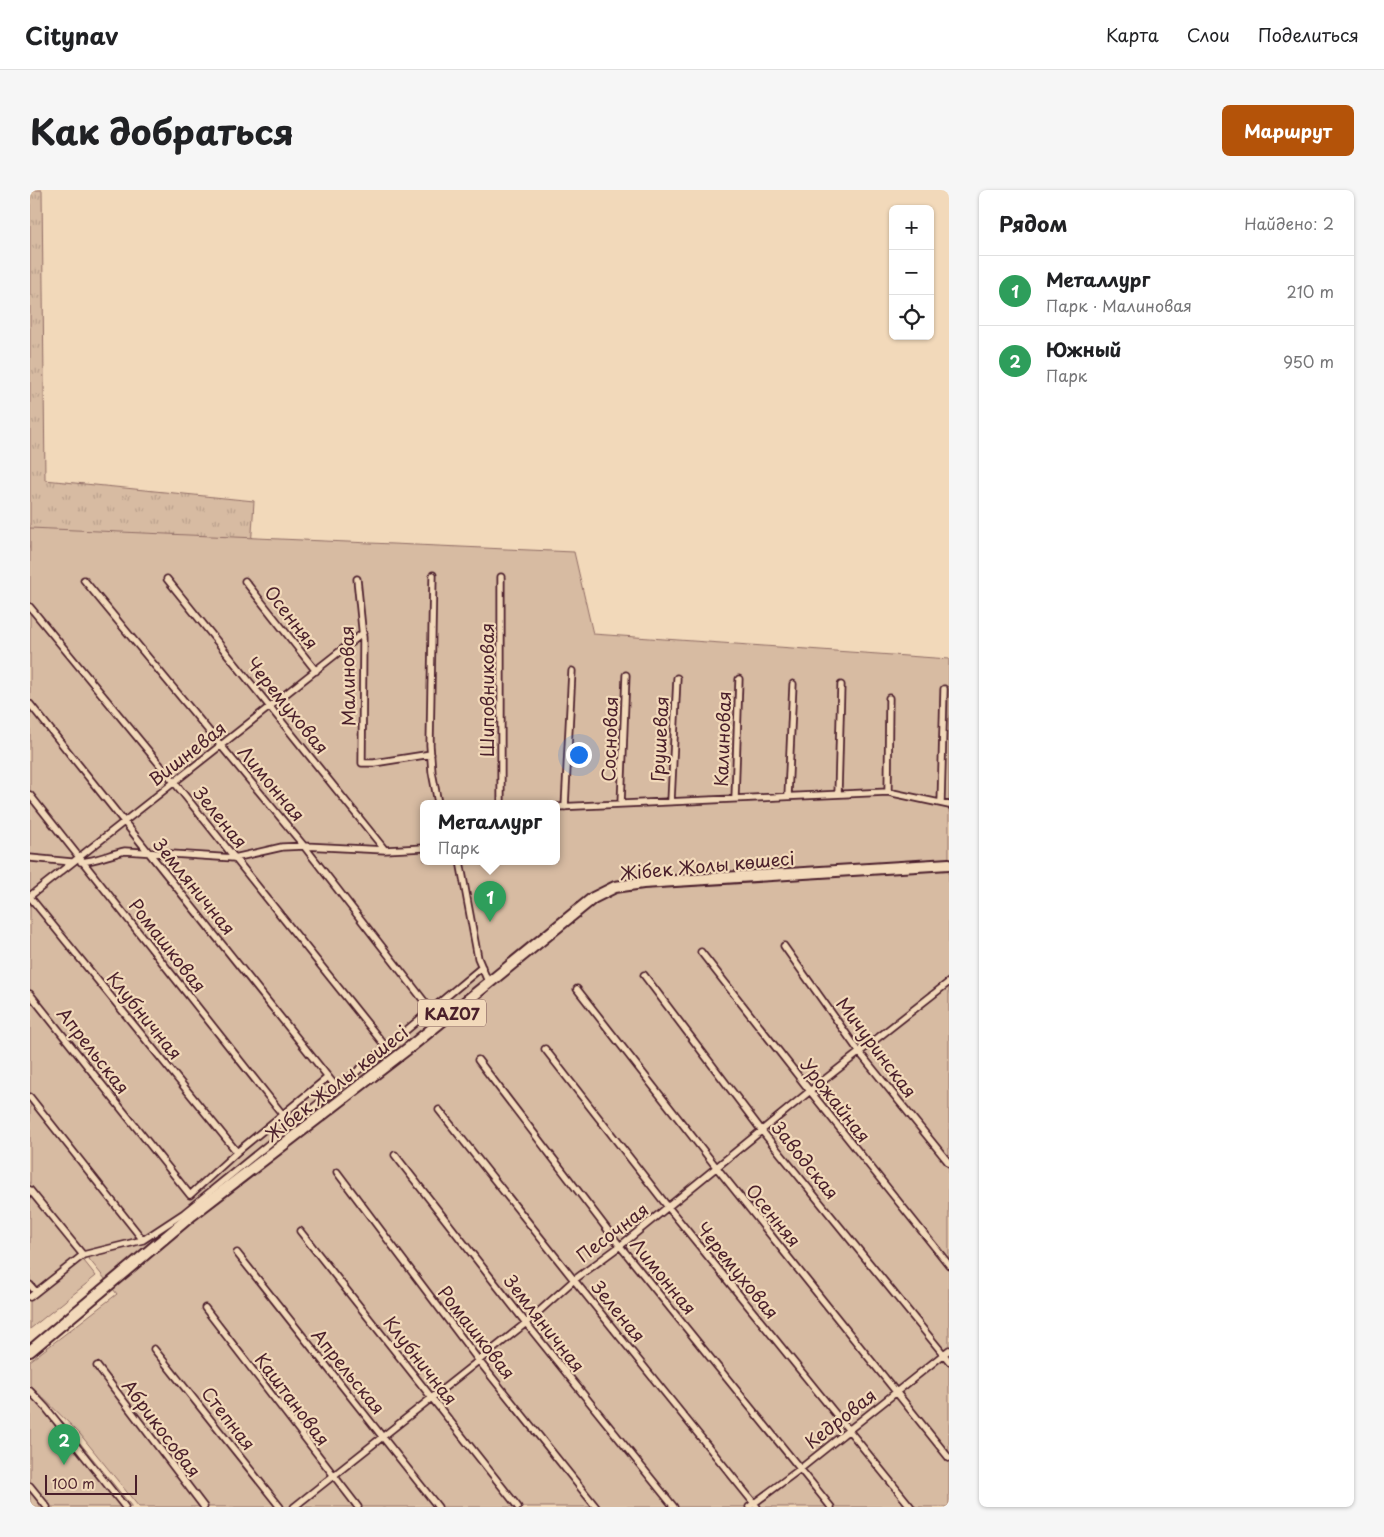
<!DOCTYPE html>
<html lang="ru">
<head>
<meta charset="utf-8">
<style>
  :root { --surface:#fff; --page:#f6f6f6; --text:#202124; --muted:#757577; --line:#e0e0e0; --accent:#b45309 }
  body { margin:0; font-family:"Playpen Sans",sans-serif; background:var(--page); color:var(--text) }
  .controls { position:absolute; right:15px; top:15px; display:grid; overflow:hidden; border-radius:8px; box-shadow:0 1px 4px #0004 }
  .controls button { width:45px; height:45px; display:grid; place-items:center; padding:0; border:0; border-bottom:1px solid var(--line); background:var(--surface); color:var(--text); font:25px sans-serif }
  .scale { position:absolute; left:15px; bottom:12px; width:92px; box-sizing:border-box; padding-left:5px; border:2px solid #4a1f2b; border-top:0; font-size:14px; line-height:18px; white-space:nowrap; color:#4a1f2b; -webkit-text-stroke:4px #f2d9ba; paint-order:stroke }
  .you { position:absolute; left:548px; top:564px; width:18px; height:18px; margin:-12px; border:4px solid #fff; border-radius:50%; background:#1a73e8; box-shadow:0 0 0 8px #1a73e833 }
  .badge { display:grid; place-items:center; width:32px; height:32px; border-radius:50%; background:var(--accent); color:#fff; font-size:16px; font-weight:700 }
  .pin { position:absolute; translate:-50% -41px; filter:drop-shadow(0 1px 2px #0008) }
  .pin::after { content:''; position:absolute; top:26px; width:18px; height:15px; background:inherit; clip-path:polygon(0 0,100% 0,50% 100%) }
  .popup { position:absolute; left:390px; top:610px; width:140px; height:65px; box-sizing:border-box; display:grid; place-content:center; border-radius:8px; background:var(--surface); filter:drop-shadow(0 1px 4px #0005); font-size:16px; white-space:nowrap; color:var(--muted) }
  .popup b { font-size:19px; color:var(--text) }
  .popup::after { content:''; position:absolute; left:50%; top:100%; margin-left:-10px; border:10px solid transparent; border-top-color:var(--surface) }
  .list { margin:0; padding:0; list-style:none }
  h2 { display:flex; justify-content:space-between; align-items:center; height:65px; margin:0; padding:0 20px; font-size:21px }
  h2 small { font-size:16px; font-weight:400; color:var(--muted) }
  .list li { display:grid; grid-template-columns:32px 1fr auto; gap:15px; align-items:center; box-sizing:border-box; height:70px; padding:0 20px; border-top:1px solid var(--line) }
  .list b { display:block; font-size:19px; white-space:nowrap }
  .list p { margin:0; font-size:16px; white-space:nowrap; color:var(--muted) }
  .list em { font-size:16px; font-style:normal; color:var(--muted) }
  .icon { flex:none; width:28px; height:28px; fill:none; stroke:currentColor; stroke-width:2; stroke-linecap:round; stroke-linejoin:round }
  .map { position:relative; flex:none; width:919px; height:1317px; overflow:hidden; border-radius:8px }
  header { display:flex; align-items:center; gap:30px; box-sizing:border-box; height:70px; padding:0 25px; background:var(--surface); border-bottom:1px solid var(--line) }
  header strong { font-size:24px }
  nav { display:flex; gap:28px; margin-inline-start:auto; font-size:18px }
  .intro { display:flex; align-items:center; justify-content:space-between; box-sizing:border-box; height:120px; padding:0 30px }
  h1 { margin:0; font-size:35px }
  .button { padding:12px 22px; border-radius:8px; background:var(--accent); color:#fff; font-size:18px; font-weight:700 }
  main { display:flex; gap:30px; padding:0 30px }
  aside { flex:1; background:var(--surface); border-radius:8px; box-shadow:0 1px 4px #0004 }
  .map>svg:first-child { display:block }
  .grass { fill:url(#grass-tufts); stroke:#906d66 }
  .garden { fill:#d7bba2; stroke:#906d66; fill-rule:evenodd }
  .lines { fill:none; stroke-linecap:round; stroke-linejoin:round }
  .street-casing { stroke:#4a1f2b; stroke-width:9 }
  .highway-casing { stroke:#4a1f2b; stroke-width:14 }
  .street { stroke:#f2d9ba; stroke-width:5.5 }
  .highway { stroke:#f2d9ba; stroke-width:10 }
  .labels { text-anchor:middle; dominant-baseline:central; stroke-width:4.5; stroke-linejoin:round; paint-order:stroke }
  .shield { fill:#f2d9ba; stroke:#7c5756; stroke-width:1 }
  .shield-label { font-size:16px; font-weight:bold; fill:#4a1f2b }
  .street-label { font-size:18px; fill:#4a1f2b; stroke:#f2d9ba }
</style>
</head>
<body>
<header>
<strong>Citynav</strong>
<nav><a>Карта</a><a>Слои</a><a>Поделиться</a></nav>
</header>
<div class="intro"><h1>Как добраться</h1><a class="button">Маршрут</a></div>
<main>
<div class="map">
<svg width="919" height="1317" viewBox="0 0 919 1317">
  <defs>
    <pattern id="grass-tufts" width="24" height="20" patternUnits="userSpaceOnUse" patternTransform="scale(1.25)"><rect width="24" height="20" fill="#d7bba2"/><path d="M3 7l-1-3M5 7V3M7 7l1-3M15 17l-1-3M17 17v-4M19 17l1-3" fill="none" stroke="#baa08c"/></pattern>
  </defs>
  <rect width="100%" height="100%" fill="#f2d9ba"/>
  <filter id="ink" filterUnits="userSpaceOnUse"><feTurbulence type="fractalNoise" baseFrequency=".02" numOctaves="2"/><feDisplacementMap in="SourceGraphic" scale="10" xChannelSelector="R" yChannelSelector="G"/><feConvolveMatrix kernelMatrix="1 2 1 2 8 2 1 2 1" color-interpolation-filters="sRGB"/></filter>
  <g filter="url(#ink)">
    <path class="grass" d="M0,0H12L15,290L224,311L220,374L0,358Z"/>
    <path class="garden" d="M0,338L544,362L563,444L919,469V1317H109L50,1244L0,1195V1171L87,1104L0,995ZM394,613H526V671H394Z
      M0,1003L66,1086L0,1139Z
      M0,1199L33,1232L102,1317H0Z"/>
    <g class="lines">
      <defs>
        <path id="street" d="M403,385L400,555L402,582L408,613
          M137,389L355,660
          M327,389L333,448L332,573H344L401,564
          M54,390L274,656L401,820
          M215,391L286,481
          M0,417L144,592L356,857
          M0,514L307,898
          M858,602L859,508
          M808,604L811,495
          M0,605L253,925
          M758,606L763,494
          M705,609L709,489
          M641,611L647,488
          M471,613V387
          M911,613L914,499
          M591,614L596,485
          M526,617L858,602L919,615
          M535,617L542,481
          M0,668L42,672
          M430,671L448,768L459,794
          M51,672C66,671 80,664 95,661L204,668L252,657L274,656L355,660L394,658
          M0,706L333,443
          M0,707L207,962
          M754,756L830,863L919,973
          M671,762L780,901L919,1075
          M614,785L732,941L919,1171
          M547,799L687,978L919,1268
          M0,804L160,1005L207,962L298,887
          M515,859L638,1017L881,1317
          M448,870L590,1056L801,1317
          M0,907L113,1050
          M409,920L544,1090L727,1317
          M365,965L496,1133L644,1317
          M307,982L449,1171L566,1317
          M0,1000L53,1065
          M270,1041L488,1317
          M207,1063L408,1317
          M0,1095L6,1102
          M0,1107L53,1065L113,1050L154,1023L300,904L452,777
          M175,1118L328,1317
          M124,1159L250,1317
          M67,1176L174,1317
          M0,1201L16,1218L95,1317
          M0,1296L17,1317
          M264,1317L496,1133L544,1090L590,1056L780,901L919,792
          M719,1317L770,1279L919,1160"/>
        <path id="highway" d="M0,1161L162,1025L380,857L563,708L585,697L613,693L919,674"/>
      </defs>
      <use href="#street" class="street-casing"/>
      <use href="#highway" class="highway-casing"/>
      <use href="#street" class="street"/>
      <use href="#highway" class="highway"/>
    </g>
  </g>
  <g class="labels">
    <rect class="shield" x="388" y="809.5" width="68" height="27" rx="4"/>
    <g class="shield-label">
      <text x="422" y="823">KAZ07</text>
    </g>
    <g class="street-label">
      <text transform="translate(262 427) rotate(52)">Осенняя</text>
      <text transform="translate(317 486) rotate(-91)">Малиновая</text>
      <text transform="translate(456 500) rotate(-90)">Шиповниковая</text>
      <text transform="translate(258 515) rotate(51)">Черемуховая</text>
      <text transform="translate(579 549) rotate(-88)">Сосновая</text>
      <text transform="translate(629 549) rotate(-87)">Грушевая</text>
      <text transform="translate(692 549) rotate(-88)">Калиновая</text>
      <text transform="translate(157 563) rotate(-38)">Вишневая</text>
      <text transform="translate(242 593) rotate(50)">Лимонная</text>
      <text transform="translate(191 627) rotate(51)">Зеленая</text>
      <text transform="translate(677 675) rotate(-5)">Жібек Жолы көшесі</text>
      <text transform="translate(165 696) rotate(51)">Земляничная</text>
      <text transform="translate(138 755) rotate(52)">Ромашковая</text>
      <text transform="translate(115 825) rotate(51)">Клубничная</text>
      <text transform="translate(847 857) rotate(53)">Мичуринская</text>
      <text transform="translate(64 860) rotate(52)">Апрельская</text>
      <text transform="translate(306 893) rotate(-38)">Жібек Жолы көшесі</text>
      <text transform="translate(806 910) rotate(52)">Урожайная</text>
      <text transform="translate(776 970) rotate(51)">Заводская</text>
      <text transform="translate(744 1025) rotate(51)">Осенняя</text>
      <text transform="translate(582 1042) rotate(-37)">Песочная</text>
      <text transform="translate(708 1080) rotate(51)">Черемуховая</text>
      <text transform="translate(634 1086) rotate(51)">Лимонная</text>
      <text transform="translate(589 1121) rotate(51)">Зеленая</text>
      <text transform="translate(515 1133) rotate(52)">Земляничная</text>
      <text transform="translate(447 1142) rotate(52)">Ромашковая</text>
      <text transform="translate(391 1170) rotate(52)">Клубничная</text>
      <text transform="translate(319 1181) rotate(51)">Апрельская</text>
      <text transform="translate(263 1209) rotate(53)">Каштановая</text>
      <text transform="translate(199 1228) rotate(52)">Степная</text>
      <text transform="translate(810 1228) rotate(-38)">Кедровая</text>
      <text transform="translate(132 1238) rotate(53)">Абрикосовая</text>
    </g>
  </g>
</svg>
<div class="controls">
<button>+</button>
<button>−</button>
<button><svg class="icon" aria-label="locate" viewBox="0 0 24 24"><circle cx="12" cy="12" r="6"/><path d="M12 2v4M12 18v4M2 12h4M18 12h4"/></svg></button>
</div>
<div class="scale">100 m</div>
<div class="you"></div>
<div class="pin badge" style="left:460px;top:732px;background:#2e9e5b">1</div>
<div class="popup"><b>Металлург</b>Парк</div>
<div class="pin badge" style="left:34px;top:1275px;background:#2e9e5b">2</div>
</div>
<aside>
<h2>Рядом<small>Найдено: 2</small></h2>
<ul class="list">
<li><span class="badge" style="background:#2e9e5b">1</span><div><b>Металлург</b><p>Парк · Малиновая</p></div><em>210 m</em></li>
<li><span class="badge" style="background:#2e9e5b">2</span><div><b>Южный</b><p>Парк</p></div><em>950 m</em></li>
</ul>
</aside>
</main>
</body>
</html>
